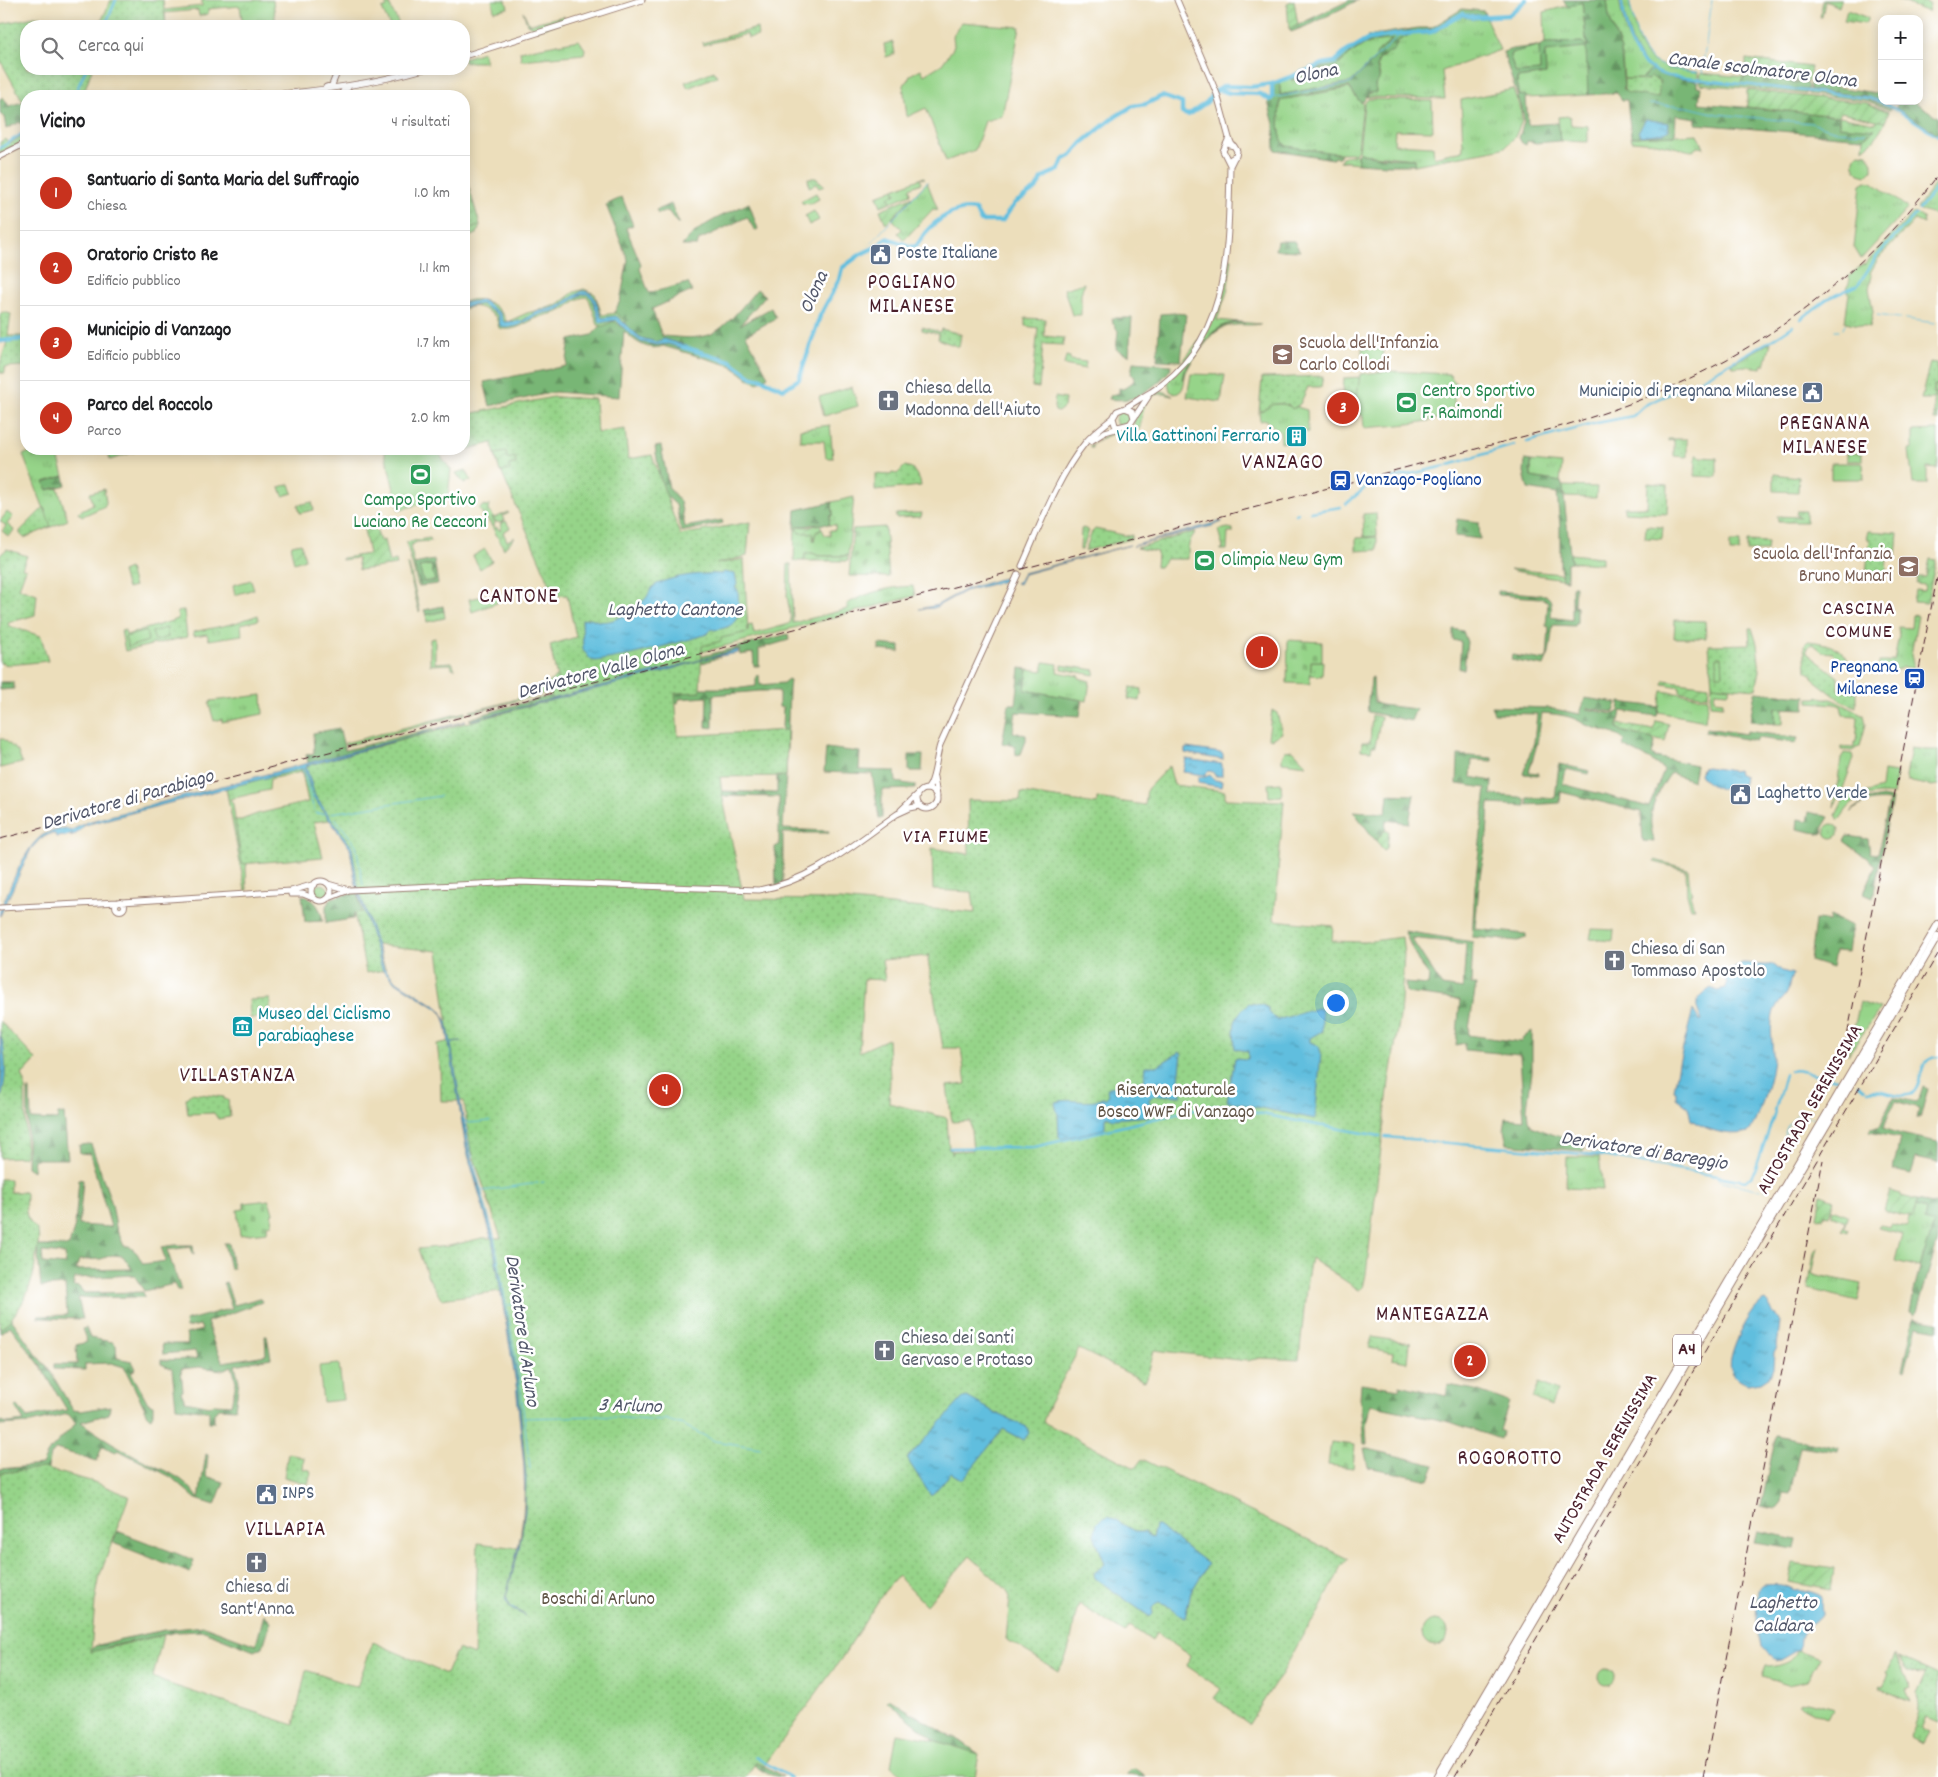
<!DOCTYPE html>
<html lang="it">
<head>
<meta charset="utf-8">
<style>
  :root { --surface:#fff; --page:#f6f6f6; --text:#202124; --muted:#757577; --line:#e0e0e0; --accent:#c8321e }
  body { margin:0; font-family:Dekko,sans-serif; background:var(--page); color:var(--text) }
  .controls { position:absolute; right:15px; top:15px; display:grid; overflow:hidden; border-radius:10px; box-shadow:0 2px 12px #0003 }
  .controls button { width:45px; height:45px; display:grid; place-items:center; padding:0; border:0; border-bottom:1px solid var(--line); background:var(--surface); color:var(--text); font:25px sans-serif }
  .you { position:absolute; left:1335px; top:1002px; width:18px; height:18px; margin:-12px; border:4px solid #fff; border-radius:50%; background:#1a73e8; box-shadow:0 0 0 8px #1a73e833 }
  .badge { display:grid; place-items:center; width:32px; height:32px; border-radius:50%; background:var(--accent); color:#fff; font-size:16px; font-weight:700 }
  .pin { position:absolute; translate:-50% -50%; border:2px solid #fff; box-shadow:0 1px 5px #0006 }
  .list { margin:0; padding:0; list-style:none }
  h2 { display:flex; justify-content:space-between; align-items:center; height:65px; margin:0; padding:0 20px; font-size:21px }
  h2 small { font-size:16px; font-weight:400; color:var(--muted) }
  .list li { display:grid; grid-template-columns:32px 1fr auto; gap:15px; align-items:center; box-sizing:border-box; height:75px; padding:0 20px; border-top:1px solid var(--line) }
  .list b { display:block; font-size:19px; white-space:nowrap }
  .list p { margin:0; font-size:16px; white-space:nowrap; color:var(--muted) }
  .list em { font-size:16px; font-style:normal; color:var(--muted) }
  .icon { flex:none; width:28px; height:28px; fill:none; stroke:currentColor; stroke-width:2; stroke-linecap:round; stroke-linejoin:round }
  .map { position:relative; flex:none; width:1938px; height:1777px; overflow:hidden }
  .search { position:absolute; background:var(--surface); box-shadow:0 2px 12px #0003; left:20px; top:20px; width:450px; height:55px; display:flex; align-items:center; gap:12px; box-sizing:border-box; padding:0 18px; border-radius:20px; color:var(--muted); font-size:19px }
  .panel { position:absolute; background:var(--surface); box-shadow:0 2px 12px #0003; left:20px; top:90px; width:450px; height:365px; border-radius:20px }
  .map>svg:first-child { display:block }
  .grass { fill:url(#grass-tufts); stroke:#707a5a }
  .forest { fill:url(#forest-firs); stroke:#616a50; fill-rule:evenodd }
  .cemetery { fill:url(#cemetery-stones); stroke:#707a5a }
  .park { fill:url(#park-dots); stroke:#707a5a; fill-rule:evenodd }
  .garden { fill:url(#garden-furrows); stroke:#707a5a }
  .pitch { fill:#96d489; stroke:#707a5a }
  .water { fill:url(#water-ripples); stroke:#556e84 }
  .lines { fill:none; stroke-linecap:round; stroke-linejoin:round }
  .stream { stroke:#60bede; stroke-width:1 }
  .canal { stroke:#60bede; stroke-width:2.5 }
  .river { stroke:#60bede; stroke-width:4.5 }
  .major-casing { stroke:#9b7e73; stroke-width:7 }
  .highway-casing { stroke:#9b7e73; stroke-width:8 }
  .major { stroke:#fff; stroke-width:5 }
  .highway { stroke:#fff; stroke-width:6 }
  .rail { stroke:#4a1f2b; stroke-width:1; stroke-dasharray:8 4; stroke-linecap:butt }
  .labels { text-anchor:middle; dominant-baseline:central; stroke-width:5; stroke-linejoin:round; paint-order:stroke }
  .shield { fill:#fff; stroke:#80626b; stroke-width:1 }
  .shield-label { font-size:18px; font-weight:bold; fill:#4a1f2b }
  .service-label { font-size:19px; fill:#4e5e75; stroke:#fff; text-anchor:start }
  .education-label { font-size:19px; fill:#785e54; stroke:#fff; text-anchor:start }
  .worship-label { font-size:19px; fill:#5b616d; stroke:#fff; text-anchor:start }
  .leisure-label { font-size:19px; fill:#27864d; stroke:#fff; text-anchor:start }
  .culture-label { font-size:19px; fill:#0d838f; stroke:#fff; text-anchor:end }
  .transit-label { font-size:19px; fill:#164399; stroke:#fff; text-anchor:start }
  .park-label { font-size:19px; fill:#615547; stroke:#fff }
  .street-label { font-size:19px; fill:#4a1f2b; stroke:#fff }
  .water-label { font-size:20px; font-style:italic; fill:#52576a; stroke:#fff }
  .neighbourhood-label { font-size:20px; letter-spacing:1px; fill:#4a1f2b; stroke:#fff }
  .quarter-label { font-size:21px; letter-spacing:1px; fill:#4a1f2b; stroke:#fff }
</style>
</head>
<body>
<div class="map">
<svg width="1938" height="1777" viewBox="0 0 1938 1777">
  <defs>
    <pattern id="grass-tufts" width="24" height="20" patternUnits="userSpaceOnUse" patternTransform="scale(1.25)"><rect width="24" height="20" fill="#96d489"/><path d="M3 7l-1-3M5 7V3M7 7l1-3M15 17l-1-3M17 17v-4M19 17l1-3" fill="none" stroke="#83b676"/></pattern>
    <pattern id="forest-firs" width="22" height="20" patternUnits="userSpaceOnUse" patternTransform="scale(1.25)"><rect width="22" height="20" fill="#78b675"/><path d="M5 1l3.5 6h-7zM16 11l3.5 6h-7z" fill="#649360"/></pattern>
    <pattern id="cemetery-stones" width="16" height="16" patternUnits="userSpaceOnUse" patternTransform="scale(1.25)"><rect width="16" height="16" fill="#96d489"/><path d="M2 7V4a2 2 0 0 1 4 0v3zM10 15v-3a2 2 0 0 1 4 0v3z" fill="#83b676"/></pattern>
    <pattern id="park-dots" width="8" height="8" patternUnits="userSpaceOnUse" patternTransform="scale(1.25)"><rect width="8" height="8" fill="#96d489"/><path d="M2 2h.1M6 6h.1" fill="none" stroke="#83b676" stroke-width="1.8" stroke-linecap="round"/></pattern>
    <pattern id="garden-furrows" width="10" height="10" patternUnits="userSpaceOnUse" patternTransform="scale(1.25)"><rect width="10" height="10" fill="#96d489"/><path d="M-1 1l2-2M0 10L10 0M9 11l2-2" fill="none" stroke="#83b676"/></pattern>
    <pattern id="water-ripples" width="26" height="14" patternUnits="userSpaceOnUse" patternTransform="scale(1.25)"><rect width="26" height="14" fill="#60bede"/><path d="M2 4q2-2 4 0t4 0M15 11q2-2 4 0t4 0" fill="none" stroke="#519ab4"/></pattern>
  </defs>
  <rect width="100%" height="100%" fill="#fff"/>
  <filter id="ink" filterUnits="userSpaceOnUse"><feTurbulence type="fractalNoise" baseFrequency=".02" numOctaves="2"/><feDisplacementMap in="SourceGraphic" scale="10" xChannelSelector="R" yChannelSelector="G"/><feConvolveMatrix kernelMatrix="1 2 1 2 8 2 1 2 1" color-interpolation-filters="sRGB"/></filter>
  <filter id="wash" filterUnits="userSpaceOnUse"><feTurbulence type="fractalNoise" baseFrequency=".0096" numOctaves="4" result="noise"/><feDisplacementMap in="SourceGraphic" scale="20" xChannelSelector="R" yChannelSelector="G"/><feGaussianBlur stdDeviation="1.12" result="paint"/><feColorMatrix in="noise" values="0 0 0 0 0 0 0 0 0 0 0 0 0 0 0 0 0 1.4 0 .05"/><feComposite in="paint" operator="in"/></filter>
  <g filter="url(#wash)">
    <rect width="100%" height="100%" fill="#ecdebb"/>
    <path class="grass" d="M202,0H273L276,26H243L240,6L208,9V14L199,16L198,10L165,13L166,26H133L164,10L202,6Z
      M384,0H387L400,26H390L382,9L387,7Z
      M1607,0H1619C1625,28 1627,51 1651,70L1641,79H1624L1621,50L1609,17Z
      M1622,0H1629C1641,54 1638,66 1698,72V79C1688,78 1677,78 1667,75C1632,66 1628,30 1622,0Z
      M1823,0H1841L1839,7L1825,1L1822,17H1820Z
      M1582,2L1587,48L1588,95L1526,98V96H1518L1517,78L1546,74L1544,52L1550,45L1545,43L1544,12Z
      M1847,10L1868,18L1865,24L1844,21Z
      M523,11L529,24L564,16V19L562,22L537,30L527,24Z
      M1461,16L1474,19L1486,18L1500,50L1442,71L1445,99L1367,97L1369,93L1376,92L1375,85L1380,76L1377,65L1379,60L1389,51L1393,52C1402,26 1418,39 1435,32C1444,28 1452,20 1461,16Z
      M579,40L585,49L584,54L521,60L520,51Z
      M1392,40L1377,53L1376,57L1351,82L1280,95V82L1291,78L1292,80L1340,64L1347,56L1365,44L1376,41Z
      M1537,46H1539L1541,71L1516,73L1510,57L1511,53Z
      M483,52L486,62H464V58Z
      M1701,73L1746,77L1743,79L1742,84L1700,79Z
      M1700,81L1806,92V94L1712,85L1700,84Z
      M1349,88L1361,103H1363L1358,149L1355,153H1326L1286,146C1276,136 1280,113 1280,100Z
      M1513,89L1521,111L1522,121L1515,137L1505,147L1499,149L1414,165L1415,159L1362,154L1359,151L1364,104L1368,99L1432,101L1433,131L1395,130L1394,144L1433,146L1434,157L1463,150L1461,100Z
      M1808,92L1867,99L1891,108L1890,110L1868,101L1808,94Z
      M1570,116L1571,125L1588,126V142L1560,141L1558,117Z
      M1839,116L1876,123L1877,119L1885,122L1875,139L1863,149L1864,138L1874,130L1839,126Z
      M1698,134L1704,148L1698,147L1691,151L1656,143L1632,141L1631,137Z
      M1859,153L1868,154L1872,163V170L1866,176L1859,174C1853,167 1851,159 1859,153Z
      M1357,154L1358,163L1340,161L1342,157Z
      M924,177L925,178L920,179L921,183L910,188L911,194L891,202L889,197L896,194L894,189Z
      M808,178H816L825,186L819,188L816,184L809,187Z
      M1938,180V216L1924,212L1917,208Z
      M1866,181L1872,182L1908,208L1861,259L1854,247L1855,239L1861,184Z
      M927,182L938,210L933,209L904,240L898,233L902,229L892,219Z
      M816,193L819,199L810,204L802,203L801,201Z
      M814,211L819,220L809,225L805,216Z
      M1914,212L1923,218L1924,224L1915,220L1878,259L1870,273L1872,276L1869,288L1873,312L1870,327L1845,322L1849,293L1847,289L1850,279L1848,277L1863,264L1864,265Z
      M1229,258L1232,259L1227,292L1217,320L1261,324C1246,327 1231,321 1216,332C1210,337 1188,365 1186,372C1183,382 1186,391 1175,394L1170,391L1168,382L1212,322L1223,292Z
      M1084,283L1081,294V315H1072L1064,289Z
      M1771,342L1765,365L1763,364L1762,368L1745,366L1733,367L1732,364Z
      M1066,356L1070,357V360L1086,362L1085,369L1064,365Z
      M1191,374L1225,375L1221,402L1187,397Z
      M1157,390L1163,391L1173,396C1168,396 1168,394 1162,394C1140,395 1145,412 1139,430L1136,431C1128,417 1146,399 1157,390Z
      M1273,404H1284L1294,408L1297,406L1300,408L1307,410L1308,432L1286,434V442L1281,443L1280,432L1269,423L1267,420L1260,421L1259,412Z
      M1126,409L1133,415L1129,423L1117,426L1115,419L1118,412Z
      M830,425L833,458H826L824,441H800V429Z
      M1118,429C1126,429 1132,432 1135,440C1131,438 1127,434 1124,433C1115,430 1099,440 1092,445V448H1090V446L1105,435Z
      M36,449H56L64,476L44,482L47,490L58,488L68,520L51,527L23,455Z
      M1531,461L1562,464L1560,482L1531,477Z
      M290,484L293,493L283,496L280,487Z
      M1562,486L1597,487L1596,498L1565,497Z
      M854,497L848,556H819L812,553L805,554L804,561H794L795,529L816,532L822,529L825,535L830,536V530H835L836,525H829L830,516L833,515L832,502Z
      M312,502L314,510L300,513L298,505Z
      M7,512L13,517L7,524L14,530L9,537L2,531L6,526L0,521Z
      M1083,528L1088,530L1089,531L1082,550H1080L1081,529Z
      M1228,528L1233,529V533H1228L1227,550H1220L1223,548L1218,530Z
      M430,538L431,541L417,542L410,546L420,586H418L406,542Z
      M485,549L492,561L480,569L473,556Z
      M1570,554L1602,557V564L1571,562Z
      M788,564H791L793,623L847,609V604C867,592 890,587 913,586L915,596L470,713V711C502,704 531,698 557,676L551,650L748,631V626L752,625L754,634L789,624L791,620L787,596Z
      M407,565H409L420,611L419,612Z
      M432,565L435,581L423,582L419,567Z
      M1510,569L1561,574L1562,579L1514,571Z
      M501,593L502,599L497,601V603L472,612L469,599Z
      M444,611L445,618L427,622L426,615Z
      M258,615L259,620L241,624L242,635L209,640L207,634L194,636L193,632L232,624Z
      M1912,615L1918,616L1911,655L1913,663L1912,668L1903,667L1896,671L1879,668V662H1888L1891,660H1894L1899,636L1898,627L1911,628Z
      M1675,620L1705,621L1706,638H1674Z
      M435,638V663L452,662L455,669L452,668L451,664L430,665V639Z
      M1311,661H1323L1322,676L1310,675Z
      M1044,662L1058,664L1057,672L1079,676V678L1090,681L1087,701L1025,690L1028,669L1042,671Z
      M1062,665L1095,670L1094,675L1062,669Z
      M1712,685L1731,687L1728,692L1715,691L1714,700L1723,701V706L1710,705Z
      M1662,691L1708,698L1705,721L1658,712Z
      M262,695L263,714L222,722V719L214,721L209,704L211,701Z
      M1775,708L1783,709V724H1775Z
      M465,712V714L346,746L345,743Z
      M1372,715L1381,717L1375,746H1372L1371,751L1361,750L1362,742H1370Z
      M433,728L434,733L371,749L370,744Z
      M0,739H4L18,752L22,763L0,768Z
      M1911,748L1925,750H1938V785L1931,786L1907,781L1906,777Z
      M1293,750L1307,765L1282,762V757L1285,751Z
      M1844,753L1853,754L1854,758L1842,791L1834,807L1841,759Z
      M304,767L311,815L304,780L301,772L270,779L269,790L230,799L233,804L239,849L248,860L246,868L247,891L245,890L226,788Z
      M1883,771L1897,773L1893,795C1876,793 1861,795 1849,807C1845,811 1843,816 1839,820L1836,815L1847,793L1858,795L1881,788Z
      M1825 831a7 7 0 1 1 14 0a7 7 0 1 1-14 0Z
      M1655,860L1688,869L1690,888L1693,893L1690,894L1694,908H1691L1687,894L1686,870L1654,862Z
      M313 892a8 8 0 1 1 16 0a8 8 0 1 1-16 0Z
      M1860,1002L1880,1009L1848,1055Z
      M1567,1157H1599L1603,1190L1566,1188Z
      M1916,1206L1926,1209L1935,1224L1920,1267L1895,1261L1902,1234L1878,1228L1880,1225L1890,1227L1891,1224L1907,1227L1909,1218H1913Z
      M1832,1209L1848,1215L1844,1227L1849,1229L1848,1232L1842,1230L1845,1221L1832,1215Z
      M1818,1247L1812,1274L1862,1284L1858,1301L1808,1289L1814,1252Z
      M1422 1633a13 13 0 1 1 26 0a13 13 0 1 1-26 0Z
      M1797,1650L1820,1658L1807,1681L1788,1685L1762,1677L1766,1666C1776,1666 1795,1661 1797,1650Z
      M1895,1654L1910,1688L1905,1690L1910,1701L1879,1687L1880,1685L1883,1686L1889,1674L1887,1673Z
      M1898,1657L1927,1670L1926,1673L1907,1672Z
      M1599 1677a8 8 0 1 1 16 0a8 8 0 1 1-16 0Z
      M1807,1701L1834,1708L1828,1719L1798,1704L1800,1702Z"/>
    <path class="forest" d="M1350,0H1358L1312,24L1291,32L1289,29Z
      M1563,0H1607L1609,17L1621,50L1624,90L1648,80L1641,79L1651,70L1667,77L1697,81V86L1701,87L1699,103L1839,116V126L1875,129L1863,138L1696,124V118L1676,115L1675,135L1631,137L1627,100H1622L1617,93L1588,95L1586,48L1545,52L1546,74L1517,78L1518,95L1526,96L1528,125L1558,123L1560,141L1536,143L1527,141L1526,145L1522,143L1519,138L1524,122L1523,113L1503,52L1512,49L1537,46L1511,53L1510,57L1516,73L1540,71L1539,46L1545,43L1582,42L1587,47L1582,2L1568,7Z
      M1462,9L1484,11L1485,16L1460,13L1435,29L1415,32L1398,41L1394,51C1388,52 1376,58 1377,67C1378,72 1380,75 1379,80L1375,85L1376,92L1369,93L1363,102H1360L1349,87L1280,100C1280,113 1276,136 1286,146L1341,154L1339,157H1334L1333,159L1275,150L1274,124L1268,102L1273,99L1272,84L1280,82V95L1316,88L1315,90H1317L1351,83L1375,59L1377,53L1392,40L1376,41L1365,44L1350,54L1335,68L1322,69L1291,80V78L1324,66L1334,64L1339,62L1346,53L1365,44L1368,36L1418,28H1431Z
      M1746,77L1806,83L1808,86L1807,90L1742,84L1743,79Z
      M1810,83L1876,93L1882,95V101L1865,96L1809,90Z
      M3,97L9,106L26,101V127L24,128L20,122L6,129L4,117L0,114V99Z
      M1899,101H1913L1938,117V134L1896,108Z
      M1359,151L1362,154L1390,158L1415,159L1414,165H1387L1358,163L1357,154Z
      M622,197L633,225L626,228L641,264L640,269L649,293L688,283L692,291L652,309L662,336C677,337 691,339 705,336C723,333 745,303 757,289L765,296L740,325L771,308L776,318L746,335L768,376L758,383L750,380L732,366L663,346C648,352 634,341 624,331L619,397L555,392L490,406L484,382L566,366L570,340L592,335L615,311L620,301L628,260L606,205Z
      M749,203L758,229L755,231L747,217L699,240L697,246H682C696,225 727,214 749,203Z
      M671,204L679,223H677L668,211L658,214L656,210Z
      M1277,241H1294L1300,251L1275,250Z
      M1174,313L1186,314L1181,361L1157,360L1160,314Z
      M1112,318H1132L1129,355L1116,349L1118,331L1113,323Z
      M1236,322L1245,323C1238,323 1231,323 1225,326C1211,332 1186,364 1184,379H1182L1184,370L1213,332L1224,325Z
      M1133,362L1172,365C1169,377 1141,397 1129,399C1122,400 1115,400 1109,399L1111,395L1119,393V388L1123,389L1133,382L1135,376L1131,374Z
      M554,397L576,398L567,420L661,485L655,447L661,446L669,488L680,501L685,527L722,520L723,523L681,532L676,505L663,493L567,454Z
      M1525,460L1531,461V477L1561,482L1563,488L1571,562L1567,563V580L1562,579L1560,566V526L1557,494L1528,489L1524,473Z
      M64,476L66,485L47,490L44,482Z
      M832,502L833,515L830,516L829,525C819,522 807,527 795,526L796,510Z
      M1457,519L1479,522L1480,539L1455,536Z
      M434,560L438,584L420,586L414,564ZM431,565L435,581L424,582L419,567Z
      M1572,586H1575L1574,605L1577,606V622L1575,626L1553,625L1549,654L1544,666L1511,660L1512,655L1544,660L1547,658L1549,627L1546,626L1548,602L1541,598L1498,595V591L1545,595C1554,599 1551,609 1551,617L1572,620Z
      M443,606L444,611L426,615L424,610Z
      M1453,629L1463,631L1467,642L1464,669H1459L1461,642L1453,640Z
      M788,634L789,640L759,649V666H754L753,653L740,655L739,649L720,654V657L700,664L699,688H742L756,686V676L759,675L760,685L783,683L788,679L790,680L789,690L787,752H783L781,746L783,708L779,707V691H760L713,695V728L706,727L707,697L679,699L678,703L483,721H472L469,719L503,708Z
      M879,644L900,646V652L879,650Z
      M1020,668L1028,669L1025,690L1082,700L1080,716L1016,712L1013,732L1026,735V741L1021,754L1016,755L1015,746L1002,743L1009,704H1016Z
      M1373,677L1374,702L1381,705L1416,709L1411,721L1368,712C1366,701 1371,689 1371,678Z
      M0,682H14V689L0,690Z
      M1755,692L1806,696L1805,709L1775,708V724L1750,721Z
      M1585,698L1617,703L1614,712L1587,708L1586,709L1614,714L1619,711L1620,702L1659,707L1657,716L1621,711L1618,727L1621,731L1653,739L1655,743L1652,755L1655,757L1696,765L1693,781L1671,773C1662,785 1652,802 1651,818C1650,826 1653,834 1654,842L1643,841L1641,812L1561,792L1560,803L1528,805L1527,798H1555L1559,764L1590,771L1589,774L1566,769L1563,784L1649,807L1664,770L1649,759L1623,746L1624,740C1610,729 1598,731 1584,724C1582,723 1580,721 1577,720C1567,715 1554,714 1542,713L1537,744L1529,772L1539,773L1538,775L1523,774L1534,742L1537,714L1494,713L1491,706L1548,708L1580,714Z
      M339,728L345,750L370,744L373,762L309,766L306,755L314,753L313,733Z
      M1706,728L1746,734L1747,731L1798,738L1796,743L1757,738L1756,741L1705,732Z
      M826,748L860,752L859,770L895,771L896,782L915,785V789L882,790V818H879L872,774L824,772Z
      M909,755H923L922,771H909Z
      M1458,755L1493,758V761L1472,760L1471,777L1492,781L1491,795L1520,797L1525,799L1526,806L1489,804L1487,838L1480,876L1475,929L1526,934V938L1518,941L1472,937L1475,886L1486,788L1457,784Z
      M787,757L783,829L829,831V833H783V885L776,886L775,847L779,845V797L722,796V791L777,793V777H780L784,758Z
      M1388,794L1414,795L1409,823L1386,820L1385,830L1376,841L1353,811L1386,813Z
      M1882,797L1892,799L1873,897L1864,893L1876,865L1844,841L1847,836L1868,839L1870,853L1878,854L1889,801C1874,799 1862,803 1850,812L1867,800Z
      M1809,812L1829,817L1823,827L1822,834L1797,829L1798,819L1807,821Z
      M355,892H364L379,941L354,913L353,919L326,923V906L331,898Z
      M302,895C316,900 320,907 323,921L305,922Z
      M1830,916L1852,926L1848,952L1835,951L1832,968L1810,961L1815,920L1829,921Z
      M1404,931L1473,942L1471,985H1476L1468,1035L1521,1042L1523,1038L1532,1031V1072L1527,1108L1528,1120L1532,1126L1543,1131L1579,1143L1586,1142L1583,1151L1507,1144L1504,1130L1506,1118L1524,1120L1520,1055L1465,1050V1043L1456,1045L1460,1000L1406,993L1405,983L1428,985L1429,975L1418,961ZM1411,938L1466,944L1463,989L1442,986Z
      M1923,1086L1928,1088L1920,1119H1917L1919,1108L1895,1101L1883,1128L1901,1134L1938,1142V1163L1916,1158L1911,1174L1893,1170L1900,1138L1869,1132L1871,1129L1880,1126L1893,1097L1916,1102L1919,1098Z
      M28,1090H30L31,1119L57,1120L58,1114H64L68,1159H34L33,1171L27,1167Z
      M91,1144L112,1204L116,1227L124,1246H129L137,1253L143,1264L166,1261L161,1247L175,1245H193L194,1254L192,1253L191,1247L167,1250L181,1290H177L174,1284L144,1291L134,1275L75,1278L73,1286L79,1287L84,1293L143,1292L145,1297L78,1298L83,1319L38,1318V1316L67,1315L65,1285L41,1287L37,1246H69L75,1225L79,1179L83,1180L79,1225L111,1227L90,1154L80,1153L79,1145ZM42,1252L65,1254L66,1265L43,1263ZM112,1255L123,1256L132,1269L76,1270L79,1260L101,1259Z
      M1917,1200L1938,1204V1240L1916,1315L1910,1312C1915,1282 1924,1253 1934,1224L1924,1221L1926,1209L1916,1206Z
      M224,1243H229L233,1269H230Z
      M226,1282L234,1305L260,1298L262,1302L207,1322L214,1344L223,1362L266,1355L265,1336H267L271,1358L235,1365L239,1381L235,1409L218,1408L214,1413V1422H209V1411L176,1407L172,1369L161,1364V1360L197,1359L195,1351L163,1354L162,1344H188L186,1334L202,1330L200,1325L186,1328L185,1321L232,1308L223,1283ZM232,1366L236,1382L231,1405L214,1404L210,1406L185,1401L181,1392L183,1391L181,1369L199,1367L222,1370Z
      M7,1313L42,1362L47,1366L73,1410L81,1411L110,1406L109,1414L81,1422C101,1437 122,1449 143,1460C169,1474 182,1474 199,1499L206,1454L208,1455L206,1476L224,1482L215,1505L196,1499L171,1477L118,1450L116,1452L102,1446L97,1461L56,1449L51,1455L47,1472L0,1476V1469L42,1465L48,1452L76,1423L68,1414L31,1423L0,1425V1421L8,1423L24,1421L15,1407L18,1406L27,1418L67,1410L40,1365L10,1326L0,1333V1327Z
      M1914,1318L1938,1322V1330L1917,1326L1905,1371L1903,1370Z
      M86,1328L90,1338L113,1342L116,1345L117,1358L132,1361L136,1369L131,1372L148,1403L153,1405V1414L151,1418L149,1417L124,1367L111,1363L85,1364V1370L54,1369V1364H77L76,1345L87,1342L82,1329Z
      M1361,1383L1399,1389L1400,1385L1446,1396L1448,1385L1476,1390L1509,1402L1500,1430L1503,1432L1500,1439L1450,1422L1370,1405L1366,1426L1367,1444H1364L1360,1399Z
      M1776,1435L1839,1448L1838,1452L1800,1446L1790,1494L1783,1493L1781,1503L1776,1509L1761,1506Z
      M1364,1448L1435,1465L1429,1480L1368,1467Z
      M117,1531L194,1560L190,1573L113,1543Z
      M1757,1531L1797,1539L1795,1549L1754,1543Z
      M264,1614L271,1621L263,1647L254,1651L204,1631L177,1632L108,1647V1650L88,1653L95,1646L121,1639L165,1630L204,1626L256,1645Z
      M889,1699L951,1737H955L979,1754L936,1741L887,1701Z
      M755,1760L758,1762L783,1777C772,1777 761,1772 754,1764Z
      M1135,1769L1146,1777L1126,1775L1130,1770Z"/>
    <path class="cemetery" d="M1934,385H1938V420H1934Z
      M885,527L889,577L849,576L853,529Z
      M1288,640L1322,642V661H1311L1310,684L1287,683Z
      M269,1200L273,1213L271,1215L272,1224L268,1225L267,1232L240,1235L237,1210L244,1209V1203Z
      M1331,1442L1355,1445L1353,1468L1328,1465Z"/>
    <path class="park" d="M111,0H163L166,26H99Z
      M40,16L44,26H26V69H92L84,92L81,96H26V107L0,60V24Z
      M757,28L758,36L748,38L747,34L703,45L702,43Z
      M893,42L895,54L886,57L884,44Z
      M714,71L717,76L688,88L685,82Z
      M1651,77L1660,81L1658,98L1628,93L1624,90V79L1648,80Z
      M26,133V141L0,154V142L5,139L9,144Z
      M464,171L480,225L464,232Z
      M584,289L595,294L602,315L616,313L626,322L625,329L614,321L603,326L598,325L589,299L587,297C576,297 571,305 563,310C556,314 547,314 540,317C525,322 516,333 499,328L496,317C485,309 477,303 464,309V302C478,296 491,301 501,312C504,315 505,319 507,322L527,313L557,305L574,292Z
      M3,312L11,314L8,336H26V366L5,367V373H0V363L7,342L0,343V314Z
      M1025,318L1045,319L1044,336L1064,338L1063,345L1043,344L1039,388L1032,387L1038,328L1025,326Z
      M922,327L940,332L941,329L961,334L959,347L940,340L938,339L939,334L922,330Z
      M1930,362L1937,363L1938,385H1934V399H1921Z
      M1323,376L1321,387H1308L1300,404L1292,409L1290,406C1275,400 1271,406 1259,412L1262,378Z
      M1362,377L1369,389L1356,395L1343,393L1344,378Z
      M553,397L595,399L597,433L625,429L628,459L652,455L680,535L750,522L747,556L716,564L744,559L748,632L721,638V641L702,646L700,692L675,693L678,736L787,730L786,776L720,777L722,794L744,899L840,900L975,913L972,892L933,890L932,848L969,854L968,800L1020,801L1021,793L1097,804V798L1145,805L1147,789L1169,766L1174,785L1225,791V799L1284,801L1274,920L1333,926L1332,941L1364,942L1402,937L1404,955L1400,1017L1389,1082L1366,1274L1363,1288L1359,1290L1311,1258L1307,1280L1299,1360L1260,1358L1247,1361L1154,1350L1147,1378L1146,1380L1144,1381L1079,1349L1049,1405L1043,1422L1135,1468L1142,1459L1348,1559L1342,1566L1315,1619L1304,1633L1282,1674L1275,1683L1249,1724L1214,1698L1221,1689L1187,1666L1190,1655L1156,1633L1152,1641L1130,1626L1125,1633L1079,1604C1071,1627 1073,1651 1058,1671L1006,1639L1010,1597L1006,1589L970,1556L926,1605L898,1576L884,1592L841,1659L764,1766L756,1762L746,1777H0V1473L43,1468L94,1482L129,1496L100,1575L95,1602L91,1652L163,1635L153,1677L166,1683L294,1725L306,1670L357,1687L373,1642L446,1674L455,1653H457L458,1649L474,1655L478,1543L518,1548C535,1467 515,1372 501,1291L441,1299L427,1275L418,1249L449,1246L482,1238H501L470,1146L464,1101H441L440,1068L437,1044L450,1041L438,951L377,945L386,970L366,973L354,913L362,912L356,886L350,848L330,820L314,822L323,857L242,864L235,820H241L257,814L308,802L301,767L552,700L549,688L559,687L550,645L576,637L567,595L555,596L497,462L492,443L445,455L440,449H464V415ZM929,954L928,960L943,1048H961L966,1084L947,1086L952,1122L970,1121L973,1150L953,1151L952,1155V1150H949L947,1118L889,1103L890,1079L888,1039L859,1052L864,979L885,980L882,960L928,956Z
      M1055,397L1065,399L1064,407L1058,412L1055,411L1054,407Z
      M1668,439H1687V457L1674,456V440L1668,441Z
      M107,449H137V451L110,460Z
      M1696,455L1700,456L1701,457L1717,458V477L1695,476Z
      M905,466L912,468L920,480L921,486L875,491V474L891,475L892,473L897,474Z
      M1774,474L1799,477L1798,492L1774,491Z
      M1648,483L1668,485L1667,514L1624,512V507H1647Z
      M104,489L106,502L105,506L83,516L79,514L78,512L93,504L90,493Z
      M44,507L51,527L24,538L20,534V531Z
      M1376,513L1377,536L1364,537L1363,514Z
      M1095,529L1128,536L1132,535L1131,539L1085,551L1092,532Z
      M1868,531L1898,533L1896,557H1887L1886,574L1866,571L1870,539H1866Z
      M1194,532H1196C1188,541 1188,547 1188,559H1166L1160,567H1156L1157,552L1136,548Z
      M1377,537V550L1356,551V538Z
      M1747,541L1768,542L1767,551H1747Z
      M1730,542H1740L1739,552H1730Z
      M7,549L27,556L22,568L26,569L19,588L37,594L35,615L8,623L9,626L41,636L48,661L9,665L0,663V555Z
      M129,569L134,587L127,589L122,572Z
      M184,610L187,637L125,651L121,631L125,630L126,635L178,619L177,612Z
      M1749,628H1752L1757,644L1760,671L1756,689L1712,685L1709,645L1750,644Z
      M1808,641C1821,642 1844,647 1848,661L1839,659L1833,653L1823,652L1813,644L1810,645L1807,650V653L1838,677V690L1856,691V707L1840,700L1813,679L1811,674L1806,671L1804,645Z
      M1818,696L1823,699H1832L1864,715L1866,724L1860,746L1852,751L1841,750V747L1854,748V742H1856L1858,718L1856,716L1843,715L1841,706L1835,704L1809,702V698H1816Z
      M1272,710L1277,713L1282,733L1271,739L1268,737Z
      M270,999V1018H250L249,1000Z
      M0,1021L36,1060L22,1075L25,1082L26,1155L24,1157L0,1158Z
      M192,1093L224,1097V1099L228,1100L230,1117L218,1119L214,1113L188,1114L186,1098Z
      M0,1179H10V1192H25L26,1194C26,1201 24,1213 29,1220C31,1225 36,1227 38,1232C40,1240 37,1248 36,1255C35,1282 22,1312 0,1329Z
      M1372,1337L1411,1343L1409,1344L1407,1362L1392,1359L1393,1353L1369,1348Z
      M1539,1383L1557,1391L1551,1406L1533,1398Z
      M288,1453L304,1458L303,1469L310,1470L311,1473L308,1484L284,1477Z
      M1927,1670L1938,1675V1722L1926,1717L1921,1729L1928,1732L1922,1743L1911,1737C1916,1722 1923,1709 1916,1693Z"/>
    <path class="garden" d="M1294,0L1298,25L1289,29L1287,3Z
      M1898,0H1920L1930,4L1928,12Z
      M1746,59L1811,67L1808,82L1746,75Z
      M1747,90L1867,103L1889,112L1885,122L1841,112L1839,116L1747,107Z
      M894,189L896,194L889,197L891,202L881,206L877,196Z
      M913,196L886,224L880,210Z
      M506,452L507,459L515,457L516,464L509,465L510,470L500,472L495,454Z
      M466,470L471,480L464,484L456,473Z
      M489,504L488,511L495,518L508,512L509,513L503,516L505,520L501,523L496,522L492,517L495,522L494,527L498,528L500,531L502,523L506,521L510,528L503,532L507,541L515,537L504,549L491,525L479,509L484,505L486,507Z
      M1797,511H1806V522H1778L1777,516L1800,517L1796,515Z
      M922,513L921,517L896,518V514Z
      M374,522L380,541L384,540L389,562L396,560L397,565L359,570L357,558L342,560V558L369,554L363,525Z
      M820,524L822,529L816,532L814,541L813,539V533H799L798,529H795V526L810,527Z
      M1646,526L1663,527L1662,539L1645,538Z
      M301,543L305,559L294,563L291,549L292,545Z
      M812,553L819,556H848V561H804L805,554Z
      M1930,559L1936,560L1927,603L1913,602L1915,590L1924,591L1925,585L1916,584L1918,577H1926Z
      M1664,680L1709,686L1708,696L1680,692V687L1663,684Z
      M1130,687L1142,689L1140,701L1128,699Z
      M1656,721L1669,724L1665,742L1621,731L1618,727V724L1654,730Z
      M1385,830L1389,831L1387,848L1384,850L1376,841Z
      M1890,1191L1901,1194V1196L1917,1200L1913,1218L1884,1211Z
      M1821,1195L1834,1200L1829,1215L1825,1214L1823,1219L1817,1217Z
      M1793,1563L1834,1569L1831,1590L1789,1582Z"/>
    <path class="pitch" d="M492,0H506L508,8L494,11Z
      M961,22L1020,27L1002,116L985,121L975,150L946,161L926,108L907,117L903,85L908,81L910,75L921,69L924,75L942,64L952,50L954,45L953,36Z
      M480,225L477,234L468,237L466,234L464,235V232Z
      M1362,348L1383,349L1382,363L1362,362Z
      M1390,371L1449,374L1456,384L1453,412C1438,424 1384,426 1364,428L1363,417L1361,414H1358L1357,397L1360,374Z
      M852,387L858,406L824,416L819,397Z
      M1938,430V469L1927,468V484H1913L1909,450L1913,449V431Z
      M384,449H436L451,470L448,496L399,510Z
      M1847,453H1862V461H1847Z
      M1831,463H1863L1864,479H1831Z
      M251,580L254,589L235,595L233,585Z
      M166,628L168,637L155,641L152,632Z
      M146,631L148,641L128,647L125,637Z
      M1717,657H1722L1723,675H1717Z
      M1281,783L1282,796L1269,797L1268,784Z
      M1592,929L1614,930L1613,941L1590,939Z
      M1466,1357L1484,1361L1481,1376L1463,1373Z
      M339,1364L343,1400L323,1402L319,1366Z
      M897,1733L926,1738L979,1754L975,1777H905L891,1766Z"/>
    <path class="water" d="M1646,119L1668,123L1669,130L1664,133L1641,136L1638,132Z
      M582,291C598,291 596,307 602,318L616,316L641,338L656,342L664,339L687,346V350L668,344L657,345L641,342L629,333L616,320L600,323L592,298L587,294C576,294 569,304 560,309C554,312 547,312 541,314C526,319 518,331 500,326L498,315L481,304L464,307V303L482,300L500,313L504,322L522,321L536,312L557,307Z
      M1222,521V522L1212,526L1133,546Z
      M1130,545L1024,574L1019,584L1016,583L1018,582L1023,573Z
      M724,572L735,574L737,584L735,588L738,590C739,613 742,627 714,630L712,629L707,634L698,637L631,655L596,661L591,660L583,650L582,620L591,618C609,629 630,612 643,601C650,596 648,589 657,584C676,575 702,573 722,574Z
      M1007,577L1012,582L1008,580L965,591L934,608L919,609L937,605L966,589Z
      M738,650V653L708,658L656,674L472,720Z
      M466,721L306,766L315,796L352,847L358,887L384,968L395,980L439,1008L447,1022L451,1042L461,1041L451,1044L468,1148L493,1235L518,1383L526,1477L525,1512L519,1549L506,1597L510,1606L526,1616L511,1609L505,1599L522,1532L525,1501L524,1467L516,1384L492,1239L466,1148L446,1025L443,1015L436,1008L394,981L382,969L356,886L350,848L313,797L304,768L85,825L76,834L70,836L73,833L66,836L56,837L55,834H50L40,839L31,849L0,916V911C9,890 25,846 43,835C50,831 59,830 66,828L70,831L87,822Z
      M1187,748L1221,753L1223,754V760L1185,753V749Z
      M1186,759L1222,764V776H1215L1213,772L1209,771L1204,775L1183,772Z
      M1707,767L1733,771L1737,770L1738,772L1737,773L1743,776L1744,775L1743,786C1731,796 1706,786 1700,774L1702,768Z
      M1210,775L1215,780L1222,781L1221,787L1198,783V777H1205Z
      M1742,963C1755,963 1762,967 1774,964L1782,971L1793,974C1789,980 1790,986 1787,993C1783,1001 1775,1004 1773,1015C1770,1028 1772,1041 1773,1054C1774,1071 1759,1118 1749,1132C1729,1137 1709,1131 1691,1120L1688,1107L1676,1098V1091L1674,1090L1679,1063L1693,1010L1700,1021H1702C1694,1002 1694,1000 1711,988L1717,991L1726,989L1727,983L1723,975Z
      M1249,1003L1263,1005L1268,1008L1269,1012L1277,1020L1318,1008L1322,1010V1031L1310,1038V1042L1319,1046L1321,1053L1315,1119L1227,1101L1235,1058L1248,1059V1051L1235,1049C1234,1026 1231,1019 1249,1003Z
      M0,1032C7,1056 7,1079 0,1102L2,1065Z
      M1180,1052L1182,1054L1178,1088L1182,1096L1154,1095L1149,1099L1152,1116L1113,1119L1107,1116L1105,1119V1127L1104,1129L1061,1139L1059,1137L1058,1115L1055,1104L1056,1102C1069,1098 1082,1103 1095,1101C1100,1100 1100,1097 1106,1098L1108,1096L1107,1089L1109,1087C1122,1086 1132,1083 1144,1081L1146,1066H1157Z
      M1765,1301C1767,1302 1779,1320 1780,1323L1777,1347L1774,1352L1773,1368L1770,1376L1761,1382L1748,1384C1741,1382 1733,1377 1731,1369C1726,1356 1752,1304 1765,1301Z
      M967,1397L996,1413L1027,1427L1029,1433L1024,1440L1003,1429L964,1478L961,1479L951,1473L931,1496L907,1459L963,1398Z
      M1109,1516L1136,1532H1145L1149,1537L1152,1538L1155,1526H1158L1208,1564L1191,1592L1185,1618L1165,1604L1158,1602L1152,1608L1153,1614L1150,1617L1095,1578L1094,1573L1105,1564L1094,1535L1097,1523L1101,1519Z
      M1764,1585C1774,1584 1786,1584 1794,1590C1800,1588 1818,1593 1822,1597L1821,1603L1822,1614C1817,1622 1805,1627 1801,1635C1799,1639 1800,1644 1799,1648L1780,1659L1775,1660L1761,1647C1760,1638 1758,1632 1756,1624C1756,1620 1757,1593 1758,1591C1759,1586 1760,1587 1764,1585Z"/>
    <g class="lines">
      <path class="stream" d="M1629,0L1634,23
        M1621,12L1626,11
        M1635,27C1644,66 1663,69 1698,72
        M1650,72L1653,67
        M1704,73L1702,72L1712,0
        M1272,98L1351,83L1373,60L1401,34
        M1649,104L1688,107L1717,114L1811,123L1837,131L1866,133
        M870,244L927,182
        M1877,315L1935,323
        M1843,329L1845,324
        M1835,331H1839
        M302,767L315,813L324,814
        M331,813L440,796
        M335,818L356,845L363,885
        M1796,1115L1814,1118
        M464,1118L469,1146L494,1235L520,1383L530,1469
        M465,1121L469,1123L490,1121
        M1718,1177L1719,1180L1761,1190
        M483,1191L544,1182
        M1765,1191L1787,1127L1795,1117
        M508,1305L519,1304
        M524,1418L598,1416L662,1421L664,1419L683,1425L715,1441L761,1448"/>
      <path class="canal" d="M1621,0C1628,34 1629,64 1667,76L1869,98L1889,105L1938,136
        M105,26L116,0
        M74,96L86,69
        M0,148L26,131
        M1919,209L1938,186
        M1801,319L1827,299L1858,285L1877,256L1916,214
        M1527,442L1597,423L1633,416L1645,405L1694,383L1775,338L1793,326
        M1449,465L1514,445
        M1346,504L1371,483L1446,466
        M1310,512L1341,507
        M1296,514L1298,513
        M1790,1071L1797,1070L1837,1079
        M1858,1084L1864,1089
        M1867,1091C1882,1087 1897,1099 1912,1094C1925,1083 1916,1058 1938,1057
        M1222,1106L1322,1126
        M1324,1126L1380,1136
        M1385,1137L1422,1140
        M1423,1141L1597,1155L1745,1181L1751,1177L1756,1168L1774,1115L1785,1074
        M950,1148L1034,1147L1205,1107L1221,1106
        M755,1757L790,1777"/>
      <path class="river" d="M1219,90L1230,93L1260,94L1270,100L1272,98V84
        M0,341L26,339
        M683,347L730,361L752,377L762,379L784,389L799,379L820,316L839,280L842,268L861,254L878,246L886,238L912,247L916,246C920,242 922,237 925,233C937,219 957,206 975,210L981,221H1002L1015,203L1036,189L1041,180L1047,175L1059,170L1063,160L1072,155L1082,143L1113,118L1133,106L1146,104L1162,96L1182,103V113L1188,115L1207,102L1213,93L1224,86L1251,87L1272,84L1323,64L1335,62L1346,52L1369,39L1401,34L1431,32L1462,14L1474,17L1509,15L1526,0"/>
    </g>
  </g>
  <g filter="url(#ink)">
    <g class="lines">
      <defs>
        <path id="major" d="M1177,0L1217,94L1229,138L1232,145
          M464,56L642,0
          M326,87L332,85L336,75
          M227,96L258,94
          M256,96C312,92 369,85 424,69
          M340,96L344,90L348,88
          M1229,138L1223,151L1230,165
          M1230,145L1234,146L1237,151L1236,156L1231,159
          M0,156L26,143
          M1125,408C1134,403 1142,397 1151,392C1231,342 1228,249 1230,166L1234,158
          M1134,418L1132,411L1125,408L1117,411L1113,418L1115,425L1118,427L1130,424L1148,397
          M1091,441L1105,432L1119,428
          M1022,566C1040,526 1057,478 1085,443C1093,433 1103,426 1113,418
          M934,777L937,796
          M927,789C935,783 936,756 940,745L1018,574
          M917 799a10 10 0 1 1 20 0a10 10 0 1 1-20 0Z
          M901,810L918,794
          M311 891a10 10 0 1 1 20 0a10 10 0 1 1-20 0Z
          M328,884L349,890L520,882L759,890C812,881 854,844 897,814L910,808L920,806
          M291,894H303L313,898
          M329,898L349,890
          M115.5 906a4.5 4.5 0 1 1 9 0a4.5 4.5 0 1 1-9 0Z
          M122,902L291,891L315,884
          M0,908L118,902"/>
        <path id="highway" d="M1437,1777L1938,924
          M1443,1777L1938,936"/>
      </defs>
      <use href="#major" class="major-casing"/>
      <use href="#highway" class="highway-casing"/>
      <use href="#major" class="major"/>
      <use href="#highway" class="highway"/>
      <path class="rail" d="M0,839L1544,431C1706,388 1836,310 1938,175
        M1843,1057L1938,573
        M1455,1777L1938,954
        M1703,1777L1823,1160"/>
    </g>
  </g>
  <defs>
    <symbol id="civic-square" viewBox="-11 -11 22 22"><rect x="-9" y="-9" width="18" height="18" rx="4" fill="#5c6f8a" stroke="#fff"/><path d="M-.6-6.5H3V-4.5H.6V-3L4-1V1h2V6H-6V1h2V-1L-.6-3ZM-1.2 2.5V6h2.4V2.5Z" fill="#fff"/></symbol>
    <symbol id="school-square" viewBox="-11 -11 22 22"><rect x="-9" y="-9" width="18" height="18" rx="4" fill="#8d6e63" stroke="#fff"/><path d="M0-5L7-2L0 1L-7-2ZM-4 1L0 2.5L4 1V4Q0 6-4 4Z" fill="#fff"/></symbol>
    <symbol id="church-square" viewBox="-11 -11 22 22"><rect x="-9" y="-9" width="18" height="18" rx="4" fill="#6b7280" stroke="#fff"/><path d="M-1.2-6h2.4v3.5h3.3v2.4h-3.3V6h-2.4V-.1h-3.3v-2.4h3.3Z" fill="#fff"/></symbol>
    <symbol id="stadium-square" viewBox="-11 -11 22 22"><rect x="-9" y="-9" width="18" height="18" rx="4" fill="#2e9e5b" stroke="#fff"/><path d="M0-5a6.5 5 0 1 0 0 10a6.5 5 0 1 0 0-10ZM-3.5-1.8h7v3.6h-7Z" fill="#fff"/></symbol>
    <symbol id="building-square" viewBox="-11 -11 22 22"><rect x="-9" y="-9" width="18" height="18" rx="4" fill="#0f9aa8" stroke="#fff"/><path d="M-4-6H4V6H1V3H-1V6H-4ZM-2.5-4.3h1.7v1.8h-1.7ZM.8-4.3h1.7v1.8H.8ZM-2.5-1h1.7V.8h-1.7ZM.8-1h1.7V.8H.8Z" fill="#fff"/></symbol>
    <symbol id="station-square" viewBox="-11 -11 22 22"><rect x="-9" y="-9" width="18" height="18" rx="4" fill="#1a4fb4" stroke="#fff"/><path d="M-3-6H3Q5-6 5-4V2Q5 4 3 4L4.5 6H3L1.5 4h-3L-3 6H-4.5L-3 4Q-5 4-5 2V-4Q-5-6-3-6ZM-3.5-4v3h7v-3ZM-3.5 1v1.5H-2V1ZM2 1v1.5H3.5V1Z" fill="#fff"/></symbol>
    <symbol id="museum-square" viewBox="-11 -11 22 22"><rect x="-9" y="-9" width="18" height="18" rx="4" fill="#0f9aa8" stroke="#fff"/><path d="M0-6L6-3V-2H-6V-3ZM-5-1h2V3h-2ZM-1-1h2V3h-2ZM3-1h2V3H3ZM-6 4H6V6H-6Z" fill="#fff"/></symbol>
  </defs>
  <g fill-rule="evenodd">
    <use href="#civic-square" x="868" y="242" width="25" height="25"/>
    <use href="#school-square" x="1270" y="342" width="25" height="25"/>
    <use href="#civic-square" x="1800" y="380" width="25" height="25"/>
    <use href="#church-square" x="876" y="388" width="25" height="25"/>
    <use href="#stadium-square" x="1394" y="390" width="25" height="25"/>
    <use href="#building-square" x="1284" y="424" width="25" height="25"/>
    <use href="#stadium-square" x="408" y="462" width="25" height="25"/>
    <use href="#station-square" x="1328" y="468" width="25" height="25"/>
    <use href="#stadium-square" x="1192" y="548" width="25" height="25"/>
    <use href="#school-square" x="1896" y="554" width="25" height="25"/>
    <use href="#station-square" x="1902" y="666" width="25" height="25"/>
    <use href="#civic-square" x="1728" y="782" width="25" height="25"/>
    <use href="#church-square" x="1602" y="948" width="25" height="25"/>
    <use href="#museum-square" x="230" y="1014" width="25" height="25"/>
    <use href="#church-square" x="872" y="1338" width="25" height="25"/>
    <use href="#civic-square" x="254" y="1482" width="25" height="25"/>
    <use href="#church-square" x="244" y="1550" width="25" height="25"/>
  </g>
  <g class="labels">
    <rect class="shield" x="1673" y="1334.5" width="28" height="31" rx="4"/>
    <g class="shield-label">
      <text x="1687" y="1350">A4</text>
    </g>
    <g class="service-label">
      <text x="897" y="254">Poste Italiane</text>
      <text x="1797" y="392" text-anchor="end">Municipio di Pregnana Milanese</text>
      <text x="1757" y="794">Laghetto Verde</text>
      <text x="282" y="1494">INPS</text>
    </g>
    <g class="education-label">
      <text x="1299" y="344">Scuola dell'Infanzia<tspan x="1299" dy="22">Carlo Collodi</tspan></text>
      <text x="1892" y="555" text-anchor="end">Scuola dell'Infanzia<tspan x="1892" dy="22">Bruno Munari</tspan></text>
    </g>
    <g class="worship-label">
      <text x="905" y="389">Chiesa della<tspan x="905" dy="22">Madonna dell'Aiuto</tspan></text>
      <text x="1631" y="950">Chiesa di San<tspan x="1631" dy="22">Tommaso Apostolo</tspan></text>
      <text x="901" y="1339">Chiesa dei Santi<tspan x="901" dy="22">Gervaso e Protaso</tspan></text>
      <text x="257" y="1588" text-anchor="middle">Chiesa di<tspan x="257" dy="22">Sant'Anna</tspan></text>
    </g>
    <g class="leisure-label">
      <text x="1422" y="392">Centro Sportivo<tspan x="1422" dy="22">F. Raimondi</tspan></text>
      <text x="420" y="501" text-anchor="middle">Campo Sportivo<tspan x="420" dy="22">Luciano Re Cecconi</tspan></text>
      <text x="1221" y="561">Olimpia New Gym</text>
    </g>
    <g class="culture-label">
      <text x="1280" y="437">Villa Gattinoni Ferrario</text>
      <text x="258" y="1015" text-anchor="start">Museo del Ciclismo<tspan x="258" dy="22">parabiaghese</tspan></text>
    </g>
    <g class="transit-label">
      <text x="1356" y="481">Vanzago-Pogliano</text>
      <text x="1898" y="668" text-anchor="end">Pregnana<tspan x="1898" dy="22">Milanese</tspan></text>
    </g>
    <g class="park-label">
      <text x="1176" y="1091">Riserva naturale<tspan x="1176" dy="22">Bosco WWF di Vanzago</tspan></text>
      <text x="598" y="1600">Boschi di Arluno</text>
    </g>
    <g class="street-label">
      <text transform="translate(1811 1110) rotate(-60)">AUTOSTRADA SERENISSIMA</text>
      <text transform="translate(1606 1459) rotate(-60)">AUTOSTRADA SERENISSIMA</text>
    </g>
    <g class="water-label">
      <text transform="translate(1762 71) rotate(7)">Canale scolmatore Olona</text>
      <text transform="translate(1316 75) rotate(-12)">Olona</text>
      <text transform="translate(815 293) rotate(-66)">Olona</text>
      <text x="675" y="611">Laghetto Cantone</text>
      <text transform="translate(601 672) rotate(-15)">Derivatore Valle Olona</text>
      <text transform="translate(128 801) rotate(-16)">Derivatore di Parabiago</text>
      <text transform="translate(1644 1152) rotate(9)">Derivatore di Bareggio</text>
      <text transform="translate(521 1331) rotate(82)">Derivatore di Arluno</text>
      <text transform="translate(630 1407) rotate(2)">3 Arluno</text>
      <text x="1783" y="1604">Laghetto<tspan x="1783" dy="23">Caldara</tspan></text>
    </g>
    <g class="neighbourhood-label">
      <text x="1859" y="610">CASCINA<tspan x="1859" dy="23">COMUNE</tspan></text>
      <text x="946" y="838">VIA FIUME</text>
    </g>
    <g class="quarter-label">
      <text x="912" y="284">POGLIANO<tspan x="912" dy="24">MILANESE</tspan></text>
      <text x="1825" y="425">PREGNANA<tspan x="1825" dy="24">MILANESE</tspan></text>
      <text x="1283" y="464">VANZAGO</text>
      <text x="519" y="598">CANTONE</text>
      <text x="238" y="1077">VILLASTANZA</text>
      <text x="1433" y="1316">MANTEGAZZA</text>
      <text x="1510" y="1460">ROGOROTTO</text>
      <text x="286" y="1531">VILLAPIA</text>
    </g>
  </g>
</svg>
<div class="controls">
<button>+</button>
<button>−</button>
</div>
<div class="you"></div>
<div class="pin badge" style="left:1262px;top:652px">1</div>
<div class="pin badge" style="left:1470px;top:1361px">2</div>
<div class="pin badge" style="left:1343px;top:408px">3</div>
<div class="pin badge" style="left:665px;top:1090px">4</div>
<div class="search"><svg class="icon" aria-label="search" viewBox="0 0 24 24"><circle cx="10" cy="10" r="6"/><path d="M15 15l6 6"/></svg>Cerca qui</div>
<section class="panel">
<h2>Vicino<small>4 risultati</small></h2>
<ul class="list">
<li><span class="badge">1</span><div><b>Santuario di Santa Maria del Suffragio</b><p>Chiesa</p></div><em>1.0 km</em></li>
<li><span class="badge">2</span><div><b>Oratorio Cristo Re</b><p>Edificio pubblico</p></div><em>1.1 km</em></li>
<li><span class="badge">3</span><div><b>Municipio di Vanzago</b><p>Edificio pubblico</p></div><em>1.7 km</em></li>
<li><span class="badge">4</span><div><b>Parco del Roccolo</b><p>Parco</p></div><em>2.0 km</em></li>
</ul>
</section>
</div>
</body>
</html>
